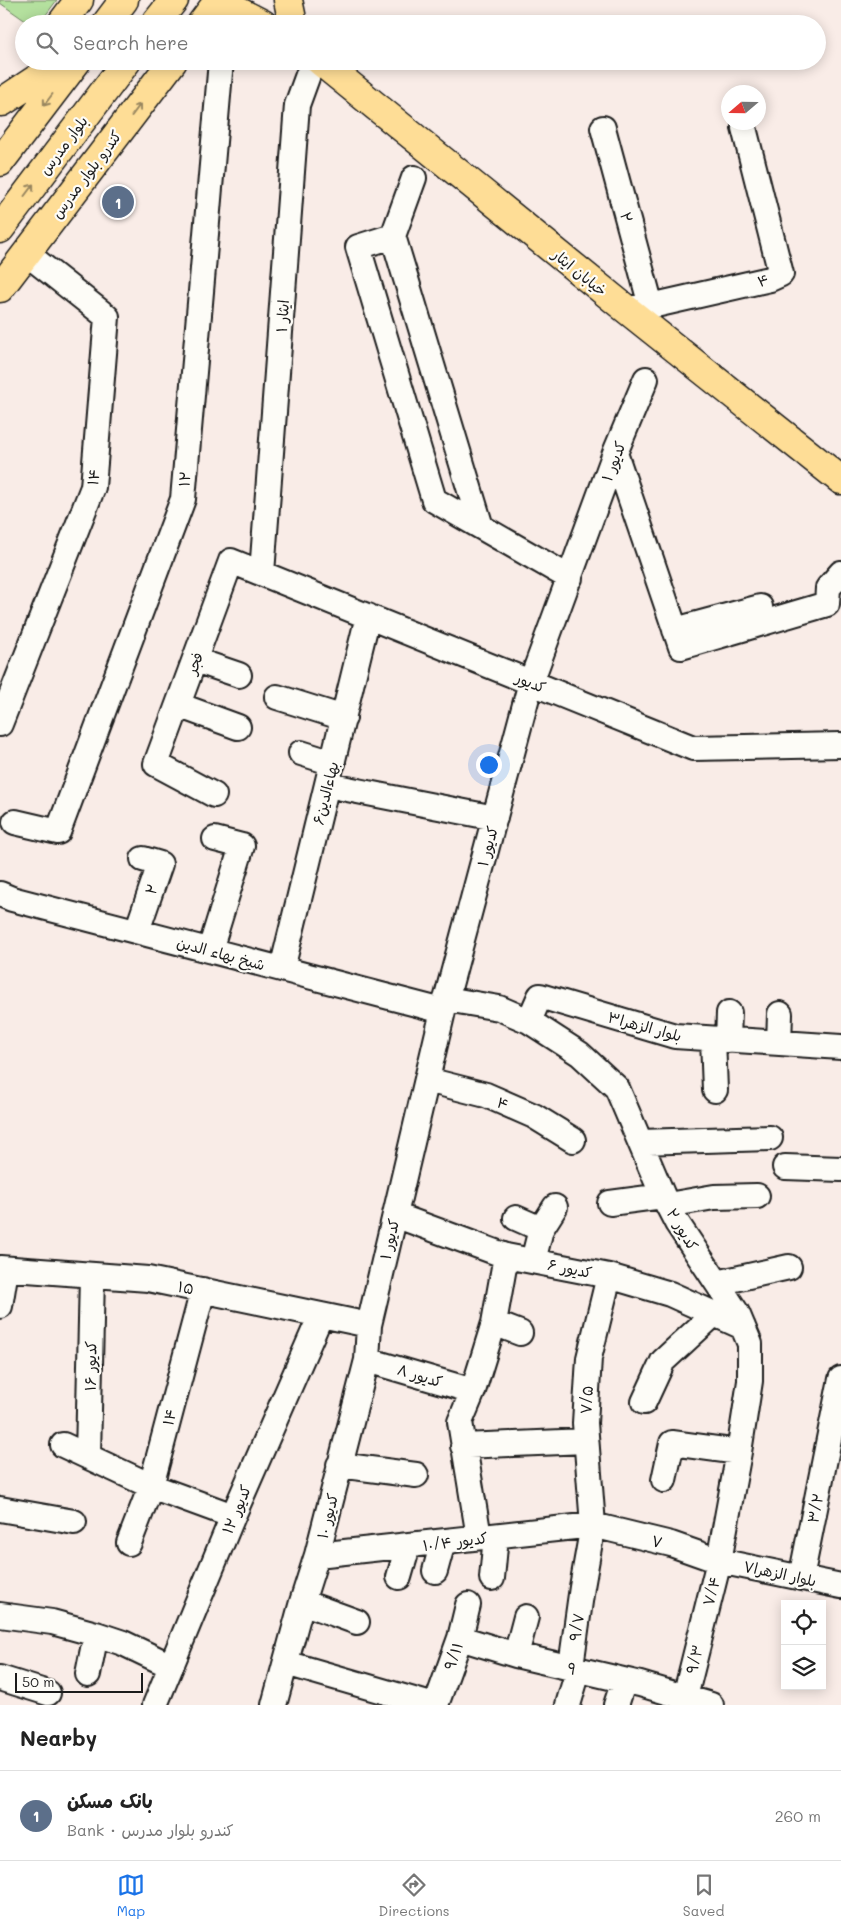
<!DOCTYPE html>
<html lang="en">
<head>
<meta charset="utf-8">
<style>
  :root { --surface:#fff; --page:#f2f2f2; --text:#222; --muted:#767676; --line:#e0e0e0; --accent:#1a73e8 }
  body { margin:0; font-family:Mali,"Playpen Sans Arabic",sans-serif; background:var(--page); color:var(--text) }
  .controls { position:absolute; right:15px; bottom:15px; display:grid; overflow:hidden; border-radius:0px; box-shadow:0 2px 12px #0003 }
  .controls button { width:45px; height:45px; display:grid; place-items:center; padding:0; border:0; border-bottom:1px solid var(--line); background:var(--surface); color:var(--text); font:25px sans-serif }
  .compass { position:absolute; left:721px; top:85px; width:45px; height:45px; border-radius:50%; background:var(--surface); box-shadow:0 2px 12px #0003; rotate:250deg }
  .scale { position:absolute; left:15px; bottom:12px; width:128px; box-sizing:border-box; padding-left:5px; border:2px solid #1c1c1c; border-top:0; font-size:14px; line-height:18px; white-space:nowrap; color:#1c1c1c; -webkit-text-stroke:4px #fdfcf7; paint-order:stroke }
  .you { position:absolute; left:488px; top:764px; width:18px; height:18px; margin:-12px; border:4px solid #fff; border-radius:50%; background:#1a73e8; box-shadow:0 0 0 8px #1a73e833 }
  .badge { display:grid; place-items:center; width:32px; height:32px; border-radius:50%; background:var(--accent); color:#fff; font-size:16px; font-weight:700 }
  .pin { position:absolute; translate:-50% -50%; border:2px solid #fff; box-shadow:0 1px 5px #0006 }
  .list { margin:0; padding:0; list-style:none }
  h2 { display:flex; justify-content:space-between; align-items:center; height:65px; margin:0; padding:0 20px; font-size:21px }
  h2 small { font-size:16px; font-weight:400; color:var(--muted) }
  .list li { display:grid; grid-template-columns:32px 1fr auto; gap:15px; align-items:center; box-sizing:border-box; height:90px; padding:0 20px; border-top:1px solid var(--line) }
  .list b { display:block; font-size:19px; white-space:nowrap }
  .list p { margin:0; font-size:16px; white-space:nowrap; color:var(--muted) }
  .list em { font-size:16px; font-style:normal; color:var(--muted) }
  .icon { flex:none; width:28px; height:28px; fill:none; stroke:currentColor; stroke-width:2; stroke-linecap:round; stroke-linejoin:round }
  .map { position:relative; flex:none; width:841px; height:1705px; overflow:hidden }
  .search { position:absolute; background:var(--surface); box-shadow:0 2px 12px #0003; left:15px; right:15px; top:15px; height:55px; display:flex; align-items:center; gap:12px; box-sizing:border-box; padding:0 18px; border-radius:28px; color:var(--muted); font-size:19px }
  .sheet { height:155px; background:var(--surface) }
  nav { display:flex; justify-content:space-around; align-items:center; box-sizing:border-box; height:70px; border-top:1px solid var(--line); background:var(--surface); font-size:14px; color:var(--muted) }
  nav a { display:grid; justify-items:center; gap:2px }
  nav .on { color:var(--accent) }
  .map>svg:first-child { display:block }
  .green { fill:#b4e09e; stroke:#687e5d }
  .lines { fill:none; stroke-linecap:round; stroke-linejoin:round }
  .minor-casing { stroke:#1c1c1c; stroke-width:28 }
  .major-casing { stroke:#1c1c1c; stroke-width:31 }
  .minor { stroke:#fdfcf7; stroke-width:24 }
  .major { stroke:#fedd96; stroke-width:28 }
  .oneway { stroke:#98865f }
  .labels { text-anchor:middle; dominant-baseline:central; stroke-width:4.5; stroke-linejoin:round; paint-order:stroke }
  .street-label { font-size:15px; fill:#1c1c1c; stroke:#fdfcf7 }
</style>
</head>
<body>
<div class="map">
<svg width="841" height="1705" viewBox="0 0 841 1705">
  <rect width="100%" height="100%" fill="#f9ece7"/>
  <filter id="ink" filterUnits="userSpaceOnUse"><feTurbulence type="fractalNoise" baseFrequency=".02" numOctaves="2"/><feDisplacementMap in="SourceGraphic" scale="10" xChannelSelector="R" yChannelSelector="G"/><feConvolveMatrix kernelMatrix="1 2 1 2 8 2 1 2 1" color-interpolation-filters="sRGB"/></filter>
  <g filter="url(#ink)">
    <path class="green" d="M0,0H57L39,24H30L0,3Z"/>
    <g class="lines">
      <defs>
        <path id="minor" d="M603,128L651,306
          M393,236L414,178
          M626,309L651,306L770,279L781,274L744,128
          M615,453L681,647L827,604L828,588L841,573
          M481,527L393,236L358,247L434,500L570,578
          M262,573L297,105L313,61
          M675,630L760,607
          M195,660L239,675
          M277,697L344,718
          M178,705L238,727
          M0,724L93,487L107,317L26,253
          M301,753L333,763
          M327,785L495,818
          M214,795L156,764L231,561L693,748L841,745
          M15,822L58,832L183,499L221,61
          M0,894L12,899L443,1011
          M137,931L160,864L143,859
          M210,950L242,846L215,839
          M282,969L368,616
          M446,999L499,1008L529,1021L580,1054L617,1088L663,1196L677,1223L737,1313L750,1344V1381L739,1452L719,1561L683,1705
          M529,1021L540,996L675,1036L841,1047
          M713,1039L715,1090
          M728,1040L729,1013
          M779,1043L780,1014
          M427,1080L486,1095L534,1116L573,1140
          M640,1142L770,1138
          M785,1167L841,1169
          M610,1203L663,1196
          M668,1205L714,1197L757,1196
          M395,1215L506,1256L609,1276L670,1294L743,1327
          M516,1218L541,1229
          M533,1261L541,1229L555,1207
          M0,1268L148,1279L369,1325
          M717,1283L789,1267
          M0,1306L6,1269
          M494,1323L520,1333
          M367,1360L473,1391
          M644,1402L663,1361L714,1314
          M63,1445L151,1486L233,1516
          M463,1446L586,1441
          M88,1456L92,1275
          M339,1465L416,1475
          M664,1480L672,1443L739,1452
          M0,1509L74,1522
          M479,1537L460,1422L473,1391L494,1323L506,1256
          M129,1543L151,1486L203,1290
          M317,1555L593,1525L671,1544L719,1561L841,1586
          M435,1571L443,1542
          M399,1577L408,1546
          M492,1578L496,1536
          M801,1578L841,1379
          M302,1602L357,1622
          M0,1615L52,1622L96,1634L123,1643L171,1666
          M460,1638L516,1655L640,1684L711,1705
          M516,1655L526,1617
          M286,1663L431,1705
          M571,1666L582,1587L593,1525L585,1423L589,1358L609,1276
          M88,1674L96,1634
          M0,1678L48,1693
          M155,1705L233,1516L321,1315
          M274,1705L302,1602L317,1555L367,1360L369,1325L443,1011L531,682L615,453L646,379
          M436,1705L460,1638L468,1605
          M568,1705L578,1671
          M616,1705L624,1681"/>
        <path id="major" d="M288,0L293,24
          M218,1L263,24
          M61,24L79,0
          M106,24L124,0
          M155,24L174,0
          M201,24L219,0
          M320,61L626,309L841,480
          M2,102L64,61
          M0,162L77,61
          M0,229L127,61
          M0,288L173,61"/>
      </defs>
      <use href="#minor" class="minor-casing"/>
      <use href="#major" class="major-casing"/>
      <use href="#minor" class="minor"/>
      <use href="#major" class="major"/>
    </g>
    <defs><path id="oneway-shaft" d="M-6 0H5M1.5-3L5.5 0L1.5 3" fill="none" stroke-width="1.6" stroke-linecap="round" stroke-linejoin="round" transform="scale(1.25)"/></defs>
    <g class="oneway">
      <use href="#oneway-shaft" transform="translate(48 100) rotate(127)"/>
      <use href="#oneway-shaft" transform="translate(136 110) rotate(-53)"/>
      <use href="#oneway-shaft" transform="translate(29 190) rotate(-53)"/>
    </g>
  </g>
  <g class="labels">
    <g class="street-label">
      <text transform="translate(63 145) rotate(-53)">بلوار مدرس</text>
      <text transform="translate(86 174) rotate(-53)">کندرو بلوار مدرس</text>
      <text transform="translate(627 217) rotate(75)">۲</text>
      <text transform="translate(580 272) rotate(39)">خیابان ایثار</text>
      <text transform="translate(763 280) rotate(-16)">۴</text>
      <text transform="translate(282 316) rotate(-86)">ایثار ۱</text>
      <text transform="translate(613 461) rotate(-69)">کدیور ۱</text>
      <text transform="translate(93 477) rotate(-82)">۱۴</text>
      <text transform="translate(184 479) rotate(-85)">۱۲</text>
      <text transform="translate(194 663) rotate(-70)">فجر</text>
      <text transform="translate(531 682) rotate(22)">کدیور</text>
      <text transform="translate(325 793) rotate(-76)">۶بهاءالدين</text>
      <text transform="translate(487 846) rotate(-75)">کدیور ۱</text>
      <text transform="translate(151 889) rotate(-71)">۲</text>
      <text transform="translate(221 953) rotate(15)">شیخ بهاء الدین</text>
      <text transform="translate(645 1026) rotate(15)">بلوار الزهرا۳</text>
      <text transform="translate(503 1103) rotate(23)">۴</text>
      <text transform="translate(683 1229) rotate(59)">۲ کدیور</text>
      <text transform="translate(389 1239) rotate(-77)">کدیور ۱</text>
      <text transform="translate(570 1268) rotate(11)">کدیور ۶</text>
      <text transform="translate(186 1287) rotate(11)">۱۵</text>
      <text transform="translate(90 1366) rotate(-89)">کدیور ۱۶</text>
      <text transform="translate(420 1375) rotate(17)">کدیور ۸</text>
      <text transform="translate(586 1400) rotate(-86)">۷/۵</text>
      <text transform="translate(169 1417) rotate(-75)">۱۴</text>
      <text transform="translate(815 1508) rotate(-79)">۳/۲</text>
      <text transform="translate(236 1509) rotate(-67)">کدیور ۱۲</text>
      <text transform="translate(327 1516) rotate(-76)">کدیور ۱۰</text>
      <text transform="translate(455 1541) rotate(-7)">کدیور ۱۰/۴</text>
      <text transform="translate(657 1541) rotate(14)">۷</text>
      <text transform="translate(780 1573) rotate(12)">بلوار الزهرا۷</text>
      <text transform="translate(711 1591) rotate(-75)">۷/۴</text>
      <text transform="translate(576 1627) rotate(-82)">۹/۷</text>
      <text transform="translate(453 1656) rotate(-71)">۹/۱۱</text>
      <text transform="translate(694 1659) rotate(-77)">۹/۳</text>
      <text transform="translate(572 1668) rotate(18)">۹</text>
    </g>
  </g>
</svg>
<div class="controls">
<button><svg class="icon" aria-label="locate" viewBox="0 0 24 24"><circle cx="12" cy="12" r="6"/><path d="M12 2v4M12 18v4M2 12h4M18 12h4"/></svg></button>
<button><svg class="icon" aria-label="layers" viewBox="0 0 24 24"><path d="M12 4l9 5-9 5-9-5zM3 14l9 5 9-5"/></svg></button>
</div>
<svg class="compass" viewBox="-18 -18 36 36"><path d="M0-13l5 13h-10z" fill="#e53935"/><path d="M0 13l5-13h-10z" fill="#767676"/></svg>
<div class="scale">50 m</div>
<div class="you"></div>
<div class="pin badge" style="left:118px;top:202px;background:#5c6f8a">1</div>
<div class="search"><svg class="icon" aria-label="search" viewBox="0 0 24 24"><circle cx="10" cy="10" r="6"/><path d="M15 15l6 6"/></svg>Search here</div>
</div>
<section class="sheet">
<h2>Nearby<small></small></h2>
<ul class="list">
<li><span class="badge" style="background:#5c6f8a">1</span><div><b>بانک مسکن</b><p>Bank · کندرو بلوار مدرس</p></div><em>260 m</em></li>
</ul>
</section>
<nav>
<a class="on"><svg class="icon" aria-label="map" viewBox="0 0 24 24"><path d="M3 6l6-2 6 2 6-2v14l-6 2-6-2-6 2zM9 4v14M15 6v14"/></svg>Map</a>
<a><svg class="icon" aria-label="directions" viewBox="0 0 24 24"><path d="M12 3l9 9-9 9-9-9zM9 14v-3h6M13 9l2 2-2 2"/></svg>Directions</a>
<a><svg class="icon" aria-label="saved" viewBox="0 0 24 24"><path d="M7 4h10v16l-5-4-5 4z"/></svg>Saved</a>
</nav>
</body>
</html>
